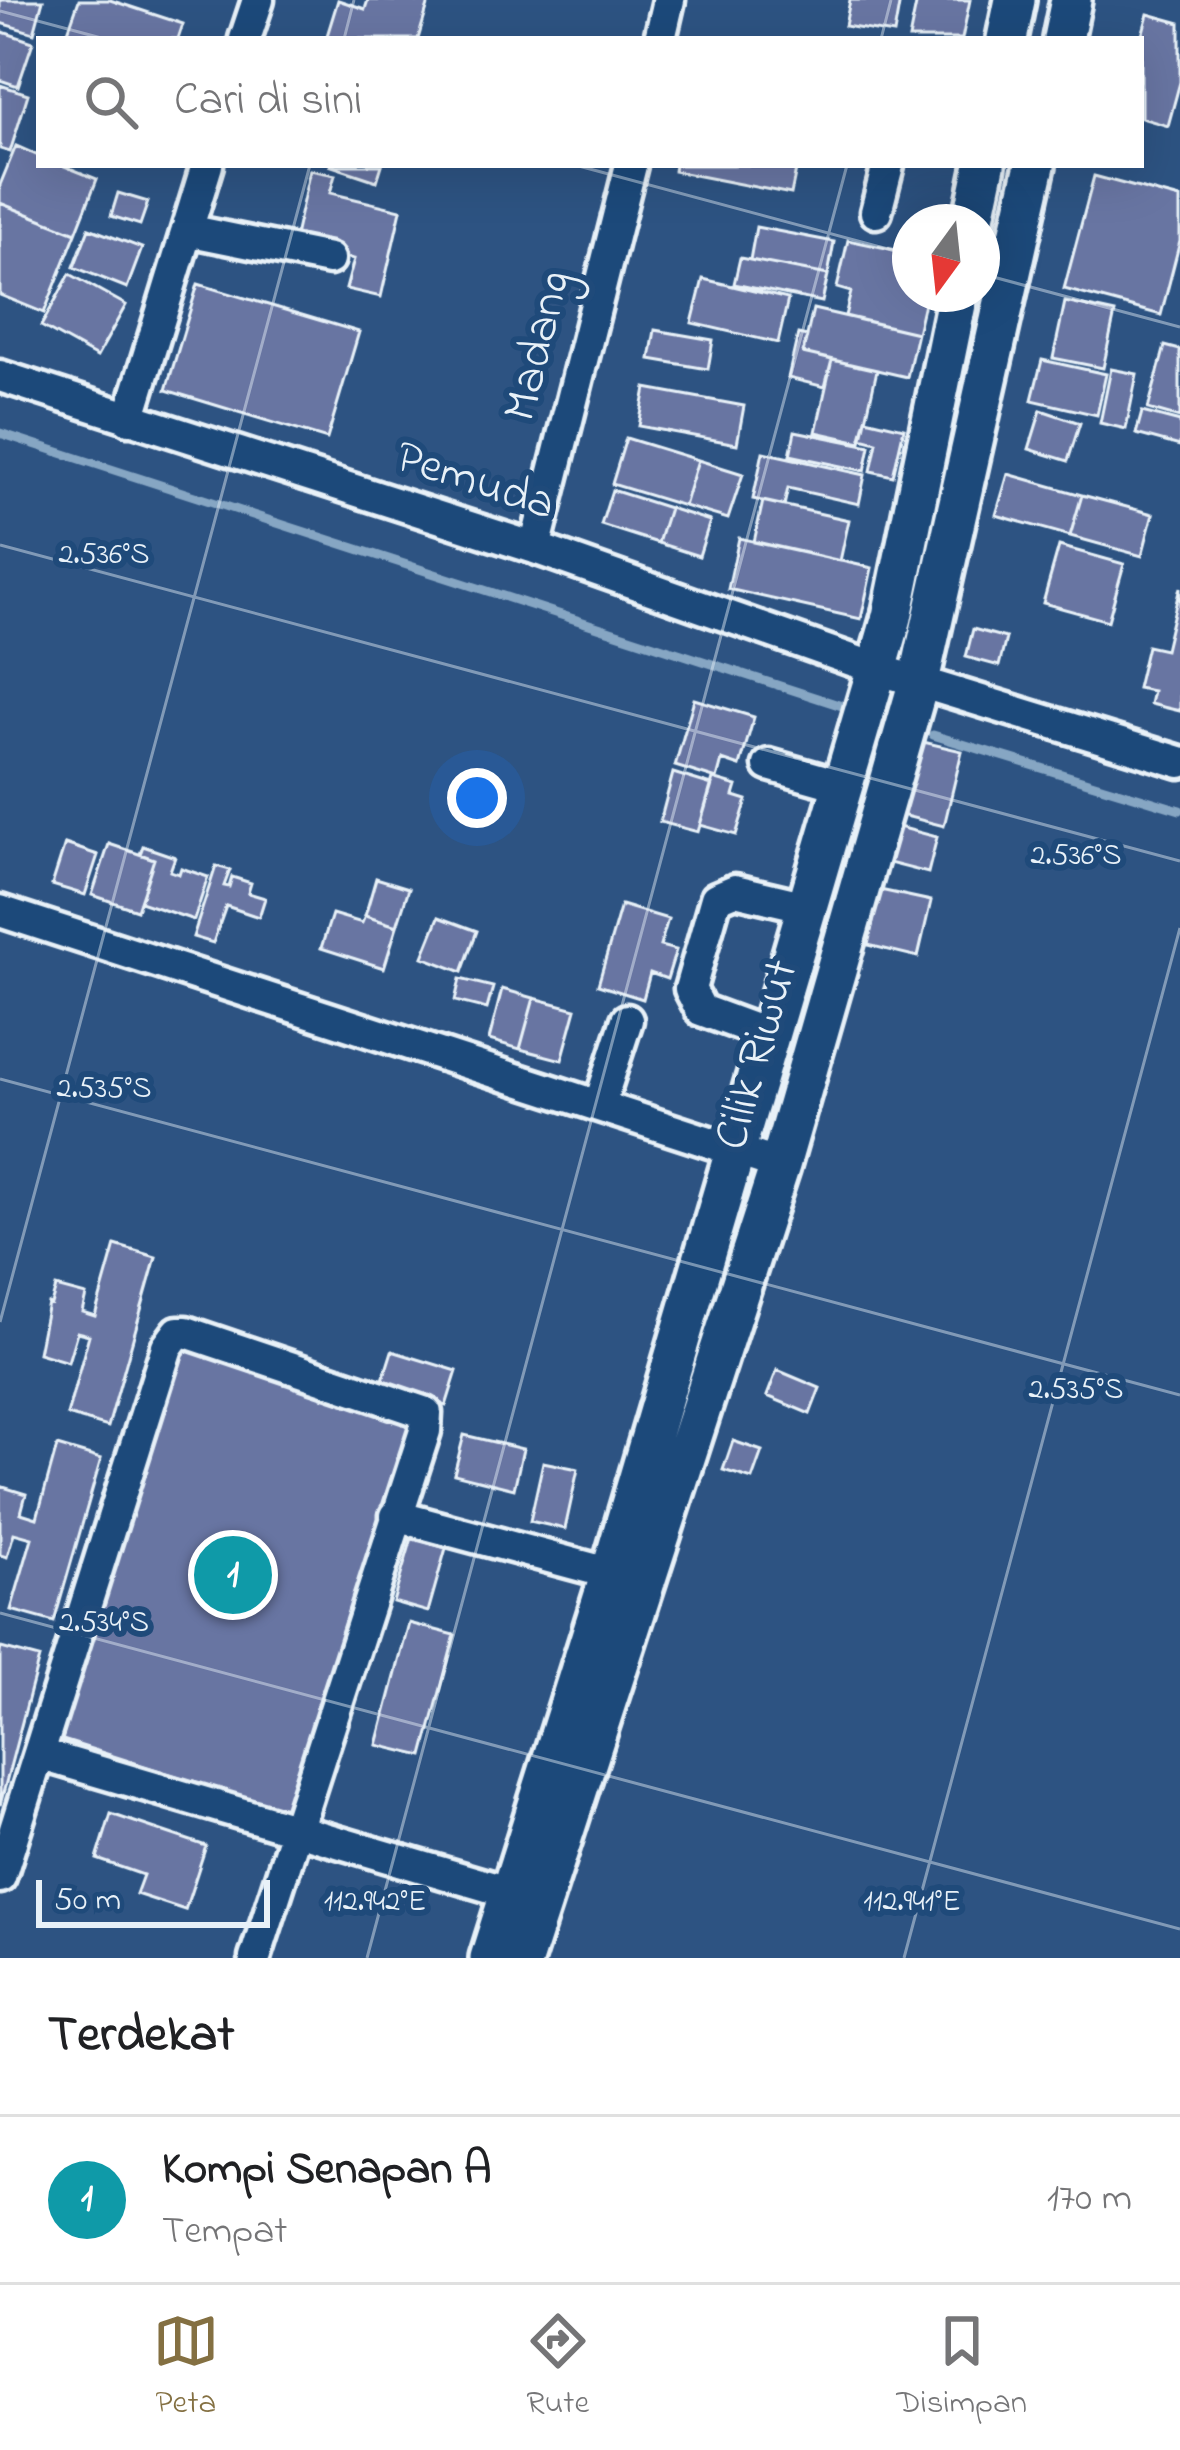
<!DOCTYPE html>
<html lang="id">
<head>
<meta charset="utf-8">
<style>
  :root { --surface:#fff; --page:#f6f6f6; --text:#202124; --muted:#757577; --line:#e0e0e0; --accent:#847042 }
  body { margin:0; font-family:"Indie Flower",sans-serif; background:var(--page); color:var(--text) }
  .compass { position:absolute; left:892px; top:204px; width:108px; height:108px; border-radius:50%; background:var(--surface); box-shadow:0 12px 48px #0002; rotate:195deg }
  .scale { position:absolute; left:36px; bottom:30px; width:234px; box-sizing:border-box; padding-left:12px; border:6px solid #e8f1f8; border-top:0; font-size:33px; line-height:42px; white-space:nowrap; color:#e8f1f8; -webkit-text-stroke:9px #1f4a7a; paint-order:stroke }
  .you { position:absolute; left:477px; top:798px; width:42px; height:42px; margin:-30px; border:9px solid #fff; border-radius:50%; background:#1a73e8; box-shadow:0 0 0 18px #1a73e833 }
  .badge { display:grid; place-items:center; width:78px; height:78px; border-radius:50%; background:var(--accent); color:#fff; font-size:39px; font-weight:700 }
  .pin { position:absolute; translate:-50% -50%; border:6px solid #fff; box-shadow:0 3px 12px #0006 }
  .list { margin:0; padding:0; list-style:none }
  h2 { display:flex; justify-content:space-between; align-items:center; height:156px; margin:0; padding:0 48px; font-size:51px }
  h2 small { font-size:39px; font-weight:400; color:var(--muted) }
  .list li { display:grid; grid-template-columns:78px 1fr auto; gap:36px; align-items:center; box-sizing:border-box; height:168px; padding:0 48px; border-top:3px solid var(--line) }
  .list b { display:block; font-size:45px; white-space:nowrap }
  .list p { margin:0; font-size:39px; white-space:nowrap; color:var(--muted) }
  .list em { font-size:39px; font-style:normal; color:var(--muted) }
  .icon { flex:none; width:66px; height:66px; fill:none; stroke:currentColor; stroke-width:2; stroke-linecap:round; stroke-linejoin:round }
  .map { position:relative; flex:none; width:1180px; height:1958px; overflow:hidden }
  .search { position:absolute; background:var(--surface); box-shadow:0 12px 48px #0002; left:36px; right:36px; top:36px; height:132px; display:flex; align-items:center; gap:30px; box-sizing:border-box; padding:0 42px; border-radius:0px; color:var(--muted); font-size:45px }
  .sheet { height:324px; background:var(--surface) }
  nav { display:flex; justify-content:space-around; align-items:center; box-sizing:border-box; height:168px; border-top:3px solid var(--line); background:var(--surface); font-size:33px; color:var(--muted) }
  nav a { display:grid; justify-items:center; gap:6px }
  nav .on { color:var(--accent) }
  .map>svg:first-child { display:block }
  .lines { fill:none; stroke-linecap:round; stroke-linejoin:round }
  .stream { stroke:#86a6c3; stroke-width:9 }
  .building { fill:#6775a2; stroke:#e8f1f8; stroke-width:3 }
  .minor-casing { stroke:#e8f1f8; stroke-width:39 }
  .major-casing { stroke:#e8f1f8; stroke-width:48 }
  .minor { stroke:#1f4a7a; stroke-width:30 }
  .major { stroke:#1f4a7a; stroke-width:39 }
  .ticks { fill:none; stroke:#e8f1f8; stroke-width:3; stroke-opacity:0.45 }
  .labels { text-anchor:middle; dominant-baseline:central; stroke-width:12; stroke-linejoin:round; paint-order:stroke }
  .street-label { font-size:48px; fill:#e8f1f8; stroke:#1f4a7a }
  .ticks-label { font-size:30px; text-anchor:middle; fill:#e8f1f8; stroke:#1f4a7a; stroke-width:12; stroke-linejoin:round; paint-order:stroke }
</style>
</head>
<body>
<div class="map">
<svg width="1180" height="1958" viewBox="0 0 1180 1958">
  <rect width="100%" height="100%" fill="#2d5382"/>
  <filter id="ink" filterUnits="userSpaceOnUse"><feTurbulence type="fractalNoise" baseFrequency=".00833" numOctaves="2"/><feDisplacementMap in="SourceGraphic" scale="24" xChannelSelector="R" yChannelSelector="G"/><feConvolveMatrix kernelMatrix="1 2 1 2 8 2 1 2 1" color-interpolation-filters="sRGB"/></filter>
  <g filter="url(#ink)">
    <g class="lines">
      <path class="stream" d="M0,433L845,707
        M933,735L1180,810"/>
    </g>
    <path class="building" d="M0,0H43L34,33L0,23Z
      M79,0H110L183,24L178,39H82L67,34Z
      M338,0L365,9L368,0L429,2L418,39H326Z
      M850,0H900L894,34L845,26Z
      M917,0H970L962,39H909Z
      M1148,14L1180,23V82L1168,126L1141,118V39Z
      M0,31L33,42L18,86L0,80Z
      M0,85L28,94L10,152L0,149Z
      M16,146L39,156V165H62L97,179L76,233L0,203V185Z
      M329,165H382L377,181Z
      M675,165H797L791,194L674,171Z
      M310,170L335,175L330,193L401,210L381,297L346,289L354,259L293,245Z
      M1094,176L1180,199V241L1161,315L1064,289Z
      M118,193L148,202L140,225L111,216Z
      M0,203L76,233L44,313L0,295Z
      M756,227L834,242L828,275L750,260Z
      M89,228L142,248L127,288L74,267Z
      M848,240L910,253L905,272L910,273V294H926L917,333L845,316L851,292L837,288Z
      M740,258L828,275L822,302L734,284Z
      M70,274L126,305L97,357L41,326Z
      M703,279L788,299L778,343L692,323Z
      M198,284L359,332L327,439L166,390Z
      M1065,302L1115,313L1103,368L1053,358Z
      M813,309L917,333L907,377L803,353Z
      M655,330L713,340L708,369L650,359Z
      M798,334L807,336L803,353L832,360L825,387L788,378Z
      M1165,346L1180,350V418L1148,409Z
      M832,360L877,370L861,442L816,432Z
      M1042,360L1106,374L1097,415L1032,400Z
      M1111,369L1137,374L1126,429L1100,423Z
      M646,388L744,406L737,444L639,426Z
      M1041,410L1080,423L1068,461L1029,449Z
      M1142,412L1180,422V446L1136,434Z
      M866,419L904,428L893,476L871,471L877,442L861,438Z
      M795,431L870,446L865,471L790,455Z
      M626,438L698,460L684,506L612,484Z
      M763,452L865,475L859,504L788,488L784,506L753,499Z
      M698,460L743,474L728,519L684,506Z
      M1008,474L1082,495L1070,536L996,515Z
      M612,490L669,508L658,543L601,525Z
      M1082,495L1153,514L1142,556L1070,536Z
      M763,501L849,520L840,561L754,542Z
      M669,508L710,521L699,556L658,543Z
      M739,538L872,568L861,619L728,589Z
      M1059,546L1124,564L1108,621L1043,603Z
      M1180,587V711L1150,704L1153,691L1137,688L1147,646L1165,650Z
      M973,629L1006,638L999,666L966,657Z
      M694,699L754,717L740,766L722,760L717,779L675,766Z
      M919,741L962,751L944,826L901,815Z
      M673,773L712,785L698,832L660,822Z
      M713,779L737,786L734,796L747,800L736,835L700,825Z
      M895,826L937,837L928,873L885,862Z
      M65,844L98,855L85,895L52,885Z
      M109,844L154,859L137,910L92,895Z
      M143,846L175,857L170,871L179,874L181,868L208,877L194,920L140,902L154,859L140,854Z
      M216,866L230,870L224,886L229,887L232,877L251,883L248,893L265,898L259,917L226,906L213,943L193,937Z
      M376,878L409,888L397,926L365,916Z
      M880,890L931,901L918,957L868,945Z
      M621,905L668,919L660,946L676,950L667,979L650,973L643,999L598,985Z
      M332,914L362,923L365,916L397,926L384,968L321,948Z
      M439,917L477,931L462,972L423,957Z
      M460,979L493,987L487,1009L455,1001Z
      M502,989L534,998L520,1049L489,1040Z
      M534,998L576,1009L562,1060L520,1049Z
      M115,1245L156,1257L108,1427L67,1415L89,1335L77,1332L68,1362L38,1353L48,1303L51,1304L56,1287L86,1295L82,1312L95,1316Z
      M177,1338L416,1414L290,1812L50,1736Z
      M392,1351L457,1371L446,1406L381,1386Z
      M777,1370L820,1388L810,1414L767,1396Z
      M464,1435L523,1449L514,1489L454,1474Z
      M733,1441L762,1451L752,1479L723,1470Z
      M57,1446L101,1459L54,1622L11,1610L32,1538L14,1533L7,1557L0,1555V1486L26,1494L21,1513L37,1518Z
      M543,1462L578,1469L565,1529L530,1521Z
      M412,1538L446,1548L428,1612L393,1602Z
      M409,1623L455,1635L423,1756L377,1745Z
      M1,1648L39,1658L0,1805V1653Z
      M111,1814L206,1846L185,1910L136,1894L143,1875L97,1859Z"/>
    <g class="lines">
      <defs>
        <path id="minor" d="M245,39L258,0
          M660,39L669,0
          M876,212L888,165
          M187,230L329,259
          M0,376L535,548L877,669L1180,762
          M129,419L207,165
          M535,548L631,165
          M769,765L843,786
          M0,911L780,1165
          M769,1035L701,1010L690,989L716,898L735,890L807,907
          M599,1106L627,1020
          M396,1516L627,1578
          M39,1754L528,1898
          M0,1877L167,1347L178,1332H186L426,1413L425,1431L255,1958"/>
        <path id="major" d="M1007,39L1015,0
          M1063,39L1071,0
          M973,222L985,165
          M490,1958L611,1573L877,669L892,617L958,294
          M523,1958L780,1165L919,681L1035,165"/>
      </defs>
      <use href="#minor" class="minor-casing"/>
      <use href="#major" class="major-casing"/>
      <use href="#minor" class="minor"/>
      <use href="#major" class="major"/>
    </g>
  </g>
  <path class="ticks" d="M0,11L105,39M344,39L354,0M881,39L891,0M575,165L910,255M982,274L1180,327M0,545L1180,861M0,1079L1180,1395M0,1322L310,165M0,1613L1180,1929M367,1958L847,165M904,1958L1180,928"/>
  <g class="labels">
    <g class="street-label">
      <text transform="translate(539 346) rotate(-76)">Madang</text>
      <text transform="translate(475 482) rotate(18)">Pemuda</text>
      <text transform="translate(758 1055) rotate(-74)">Cilik Riwut</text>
    </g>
  </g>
  <g class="ticks-label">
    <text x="104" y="563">2.536°S</text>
    <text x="1076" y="864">2.536°S</text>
    <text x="104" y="1097">2.535°S</text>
    <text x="1076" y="1398">2.535°S</text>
    <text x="104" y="1631">2.534°S</text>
    <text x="375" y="1910">112.942°E</text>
    <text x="912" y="1910">112.941°E</text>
  </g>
</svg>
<svg class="compass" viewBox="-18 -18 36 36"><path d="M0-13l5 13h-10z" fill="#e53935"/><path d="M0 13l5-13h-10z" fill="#757577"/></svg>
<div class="scale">50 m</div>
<div class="you"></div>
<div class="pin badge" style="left:233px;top:1575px;background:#0f9aa8">1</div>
<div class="search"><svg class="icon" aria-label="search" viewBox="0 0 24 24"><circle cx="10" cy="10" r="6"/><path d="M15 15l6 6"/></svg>Cari di sini</div>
</div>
<section class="sheet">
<h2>Terdekat<small></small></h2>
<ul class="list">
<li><span class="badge" style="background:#0f9aa8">1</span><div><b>Kompi Senapan A</b><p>Tempat</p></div><em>170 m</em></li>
</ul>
</section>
<nav>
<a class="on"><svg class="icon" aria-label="map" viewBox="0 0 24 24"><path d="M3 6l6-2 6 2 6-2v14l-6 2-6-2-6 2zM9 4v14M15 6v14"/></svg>Peta</a>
<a><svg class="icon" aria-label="directions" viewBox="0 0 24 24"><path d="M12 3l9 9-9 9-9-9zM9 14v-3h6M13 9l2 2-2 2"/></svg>Rute</a>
<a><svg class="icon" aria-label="saved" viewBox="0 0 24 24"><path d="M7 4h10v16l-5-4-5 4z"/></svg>Disimpan</a>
</nav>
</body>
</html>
